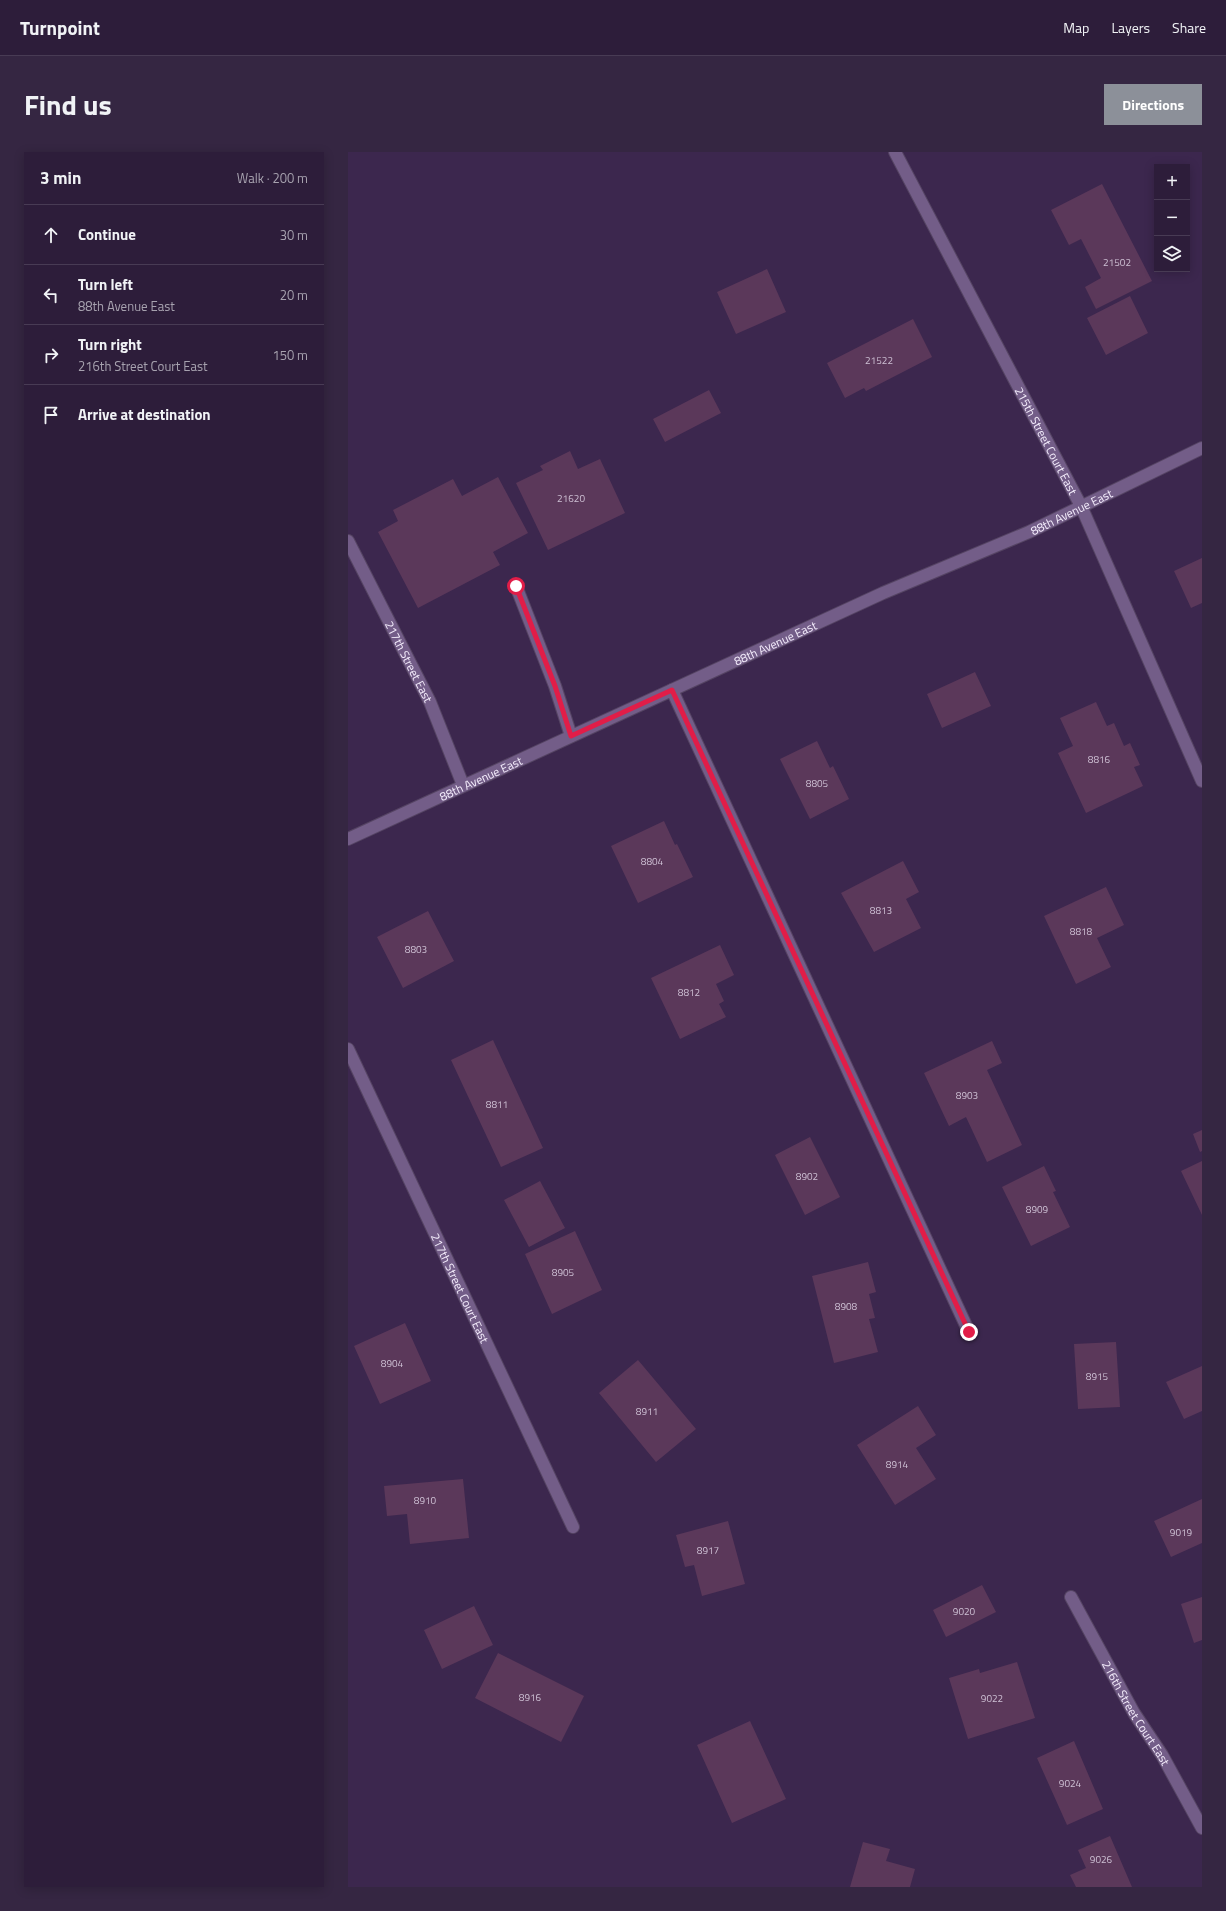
<!DOCTYPE html>
<html lang="en">
<head>
<meta charset="utf-8">
<style>
  :root { --surface:#2d1d3a; --page:#352642; --text:#f1f3f6; --muted:#a7a2af; --line:#483b54; --accent:#8c9099 }
  body { margin:0; font-family:"Titillium Web",sans-serif; background:var(--page); color:var(--text) }
  .controls { position:absolute; right:12px; top:12px; display:grid; overflow:hidden; border-radius:0px; box-shadow:0 2px 10px #0003 }
  .controls button { width:36px; height:36px; display:grid; place-items:center; padding:0; border:0; border-bottom:1px solid var(--line); background:var(--surface); color:var(--text); font:20px sans-serif }
  .stop { position:absolute; width:12px; height:12px; margin:-9px; border:3px solid #e11d48; border-radius:50%; background:#fff }
  .stop.end { background:#e11d48; border-color:#fff; box-shadow:0 1px 4px #0008 }
  .list { margin:0; padding:0; list-style:none }
  h2 { display:flex; justify-content:space-between; align-items:center; height:52px; margin:0; padding:0 16px; font-size:17px }
  h2 small { font-size:13px; font-weight:400; color:var(--muted) }
  .list li { display:grid; grid-template-columns:26px 1fr auto; gap:12px; align-items:center; box-sizing:border-box; height:60px; padding:0 16px; border-top:1px solid var(--line) }
  .list b { display:block; font-size:15px; white-space:nowrap }
  .list p { margin:0; font-size:13px; white-space:nowrap; color:var(--muted) }
  .list em { font-size:13px; font-style:normal; color:var(--muted) }
  .icon { flex:none; width:22px; height:22px; fill:none; stroke:currentColor; stroke-width:2; stroke-linecap:round; stroke-linejoin:round }
  .map { position:relative; flex:none; width:854px; height:1735px; overflow:hidden; border-radius:0px }
  header { display:flex; align-items:center; gap:24px; box-sizing:border-box; height:56px; padding:0 20px; background:var(--surface); border-bottom:1px solid var(--line) }
  header strong { font-size:19px }
  nav { display:flex; gap:22px; margin-inline-start:auto; font-size:14px }
  .intro { display:flex; align-items:center; justify-content:space-between; box-sizing:border-box; height:96px; padding:0 24px }
  h1 { margin:0; font-size:28px }
  .button { padding:10px 18px; border-radius:0px; background:var(--accent); color:#fff; font-size:14px; font-weight:700 }
  main { display:flex; gap:24px; padding:0 24px }
  aside { flex:1; background:var(--surface); border-radius:0px; box-shadow:0 2px 10px #0003 }
  .map>svg:first-child { display:block }
  .building { fill:#5b385a }
  .lines { fill:none; stroke-linecap:round; stroke-linejoin:round }
  .lane-casing { stroke:#554463; stroke-width:14 }
  .street-casing { stroke:#554463; stroke-width:14 }
  .lane { stroke:#735d88; stroke-width:12 }
  .street { stroke:#735d88; stroke-width:12 }
  .route { stroke:#e11d48; stroke-width:5 }
  .labels { text-anchor:middle; dominant-baseline:central; stroke-width:3.5; stroke-linejoin:round; paint-order:stroke }
  .number-label { font-size:10px; fill:#cec0d4 }
  .street-label { font-size:12px; fill:#f4edfc; stroke:#3c274e }
</style>
</head>
<body>
<header>
<strong>Turnpoint</strong>
<nav><a>Map</a><a>Layers</a><a>Share</a></nav>
</header>
<div class="intro"><h1>Find us</h1><a class="button">Directions</a></div>
<main>
<aside>
<h2>3 min<small>Walk · 200 m</small></h2>
<ul class="list">
<li><svg class="icon" aria-label="ahead" viewBox="0 0 24 24"><path d="M12 20V5M6 11l6-6 6 6"/></svg><div><b>Continue</b></div><em>30 m</em></li>
<li><svg class="icon" aria-label="left" viewBox="0 0 24 24"><path d="M17 20v-9H6M10 6l-5 5 5 5"/></svg><div><b>Turn left</b><p>88th Avenue East</p></div><em>20 m</em></li>
<li><svg class="icon" aria-label="right" viewBox="0 0 24 24"><path d="M7 20v-9h11M14 6l5 5-5 5"/></svg><div><b>Turn right</b><p>216th Street Court East</p></div><em>150 m</em></li>
<li><svg class="icon" aria-label="arrive" viewBox="0 0 24 24"><path d="M6 21V4h12l-3 4 3 4H6"/></svg><div><b>Arrive at destination</b></div></li>
</ul>
</aside>
<div class="map">
<svg width="854" height="1735" viewBox="0 0 854 1735">
  <rect width="100%" height="100%" fill="#3c274e"/>
  <path class="building" d="M754,32L804,129L748,157L737,135L753,126L733,87L721,93L703,58Z
    M419,117L438,160L388,182L369,140Z
    M782,144L800,181L758,203L739,166Z
    M565,167L584,205L518,239L516,236L497,246L479,211Z
    M361,238L373,261L317,290L305,267Z
    M222,299L230,317L252,307L277,361L200,398L168,331L195,318L192,314Z
    M150,325L180,381L145,400L152,413L70,456L30,380L50,369L45,358L105,327L114,344Z
    M854,406V451L843,456L826,419Z
    M627,520L643,554L594,576L579,542Z
    M748,550L759,574L766,571L776,594L782,591L792,613L786,615L795,634L738,661L710,601L725,594L712,566Z
    M469,589L482,616L485,614L501,647L462,667L432,607Z
    M316,669L327,693L329,692L345,725L290,751L263,694Z
    M555,709L571,740L558,747L573,776L526,800L493,741Z
    M758,735L776,773L749,786L763,815L728,832L696,764Z
    M80,759L106,809L55,836L29,785Z
    M372,793L386,823L368,832L376,849L371,852L378,865L332,887L303,826Z
    M145,888L195,996L153,1015L103,908Z
    M644,889L654,911L639,918L674,993L639,1010L618,965L601,974L576,921Z
    M854,978V999L852,1000L845,982Z
    M462,985L492,1045L457,1063L427,1003Z
    M854,1009V1063L833,1019Z
    M696,1014L708,1039L705,1040L722,1075L683,1094L654,1035Z
    M192,1029L217,1076L181,1095L156,1048Z
    M227,1079L254,1138L204,1162L177,1102Z
    M520,1110L528,1140L521,1142L527,1166L521,1167L530,1200L486,1211L464,1124Z
    M57,1171L83,1229L32,1252L6,1194Z
    M768,1190L772,1255L730,1257L726,1192Z
    M290,1208L348,1277L308,1310L251,1241Z
    M854,1214V1259L836,1267L818,1230Z
    M570,1254L588,1283L568,1296L588,1327L547,1353L509,1293Z
    M115,1327L121,1386L62,1392L59,1362L39,1364L36,1334Z
    M854,1347V1391L823,1405L806,1369Z
    M380,1369L397,1432L354,1444L346,1413L337,1415L328,1383Z
    M634,1433L648,1460L598,1485L585,1458Z
    M854,1445V1488L846,1491L833,1452Z
    M126,1454L145,1493L94,1517L76,1478Z
    M150,1501L236,1544L213,1590L127,1546Z
    M669,1510L687,1566L620,1587L601,1526L631,1517L632,1521Z
    M402,1569L438,1647L384,1671L349,1593Z
    M726,1589L755,1657L719,1673L689,1606Z
    M762,1684L784,1735H728L722,1723L738,1716L730,1698Z
    M515,1690L542,1697L538,1709L567,1717L562,1735H502Z"/>
  <g class="lines">
    <defs>
      <path id="lane" d="M168,434L207,534L223,584"/>
      <g id="street">
        <path id="s1" d="M547,0L733,354L854,629"/>
        <path id="s2" d="M0,389L82,550L115,633"/>
        <path d="M324,538L621,1180"/>
        <path id="s3" d="M0,687L535,441L681,380L854,296"/>
        <path id="s4" d="M0,897L225,1375"/>
        <path id="s5" d="M723,1445L786,1561L814,1603L854,1676"/>
      </g>
    </defs>
    <use href="#lane" class="lane-casing"/>
    <use href="#street" class="street-casing"/>
    <use href="#lane" class="lane"/>
    <use href="#street" class="street"/>
  </g>
  <g class="lines">
    <path class="route" d="M168,434L207,534L223,584L324,538L621,1180"/>
  </g>
  <g class="labels">
    <g class="number-label">
      <text x="769" y="110">21502</text>
      <text x="531" y="208">21522</text>
      <text x="223" y="346">21620</text>
      <text x="751" y="607">8816</text>
      <text x="469" y="631">8805</text>
      <text x="304" y="709">8804</text>
      <text x="533" y="758">8813</text>
      <text x="733" y="779">8818</text>
      <text x="68" y="797">8803</text>
      <text x="341" y="840">8812</text>
      <text x="619" y="943">8903</text>
      <text x="149" y="952">8811</text>
      <text x="459" y="1024">8902</text>
      <text x="689" y="1057">8909</text>
      <text x="215" y="1120">8905</text>
      <text x="498" y="1154">8908</text>
      <text x="44" y="1211">8904</text>
      <text x="749" y="1224">8915</text>
      <text x="299" y="1259">8911</text>
      <text x="549" y="1312">8914</text>
      <text x="77" y="1348">8910</text>
      <text x="833" y="1380">9019</text>
      <text x="360" y="1398">8917</text>
      <text x="616" y="1459">9020</text>
      <text x="182" y="1545">8916</text>
      <text x="644" y="1546">9022</text>
      <text x="722" y="1631">9024</text>
      <text x="753" y="1707">9026</text>
    </g>
    <g class="street-label">
      <text stroke="none"><textPath href="#s1" startOffset="326">215th Street Court East</textPath></text>
      <text stroke="none"><textPath href="#s3" startOffset="794">88th Avenue East</textPath></text>
      <text stroke="none"><textPath href="#s3" startOffset="470">88th Avenue East</textPath></text>
      <text stroke="none"><textPath href="#s2" startOffset="135">217th Street East</textPath></text>
      <text stroke="none"><textPath href="#s3" startOffset="146">88th Avenue East</textPath></text>
      <text stroke="none"><textPath href="#s4" startOffset="264">217th Street Court East</textPath></text>
      <text stroke="none"><textPath href="#s5" startOffset="133">216th Street Court East</textPath></text>
    </g>
  </g>
</svg>
<div class="controls">
<button>+</button>
<button>−</button>
<button><svg class="icon" aria-label="layers" viewBox="0 0 24 24"><path d="M12 4l9 5-9 5-9-5zM3 14l9 5 9-5"/></svg></button>
</div>
<div class="stop" style="left:168px;top:434px"></div>
<div class="stop end" style="left:621px;top:1180px"></div>
</div>
</main>
</body>
</html>
